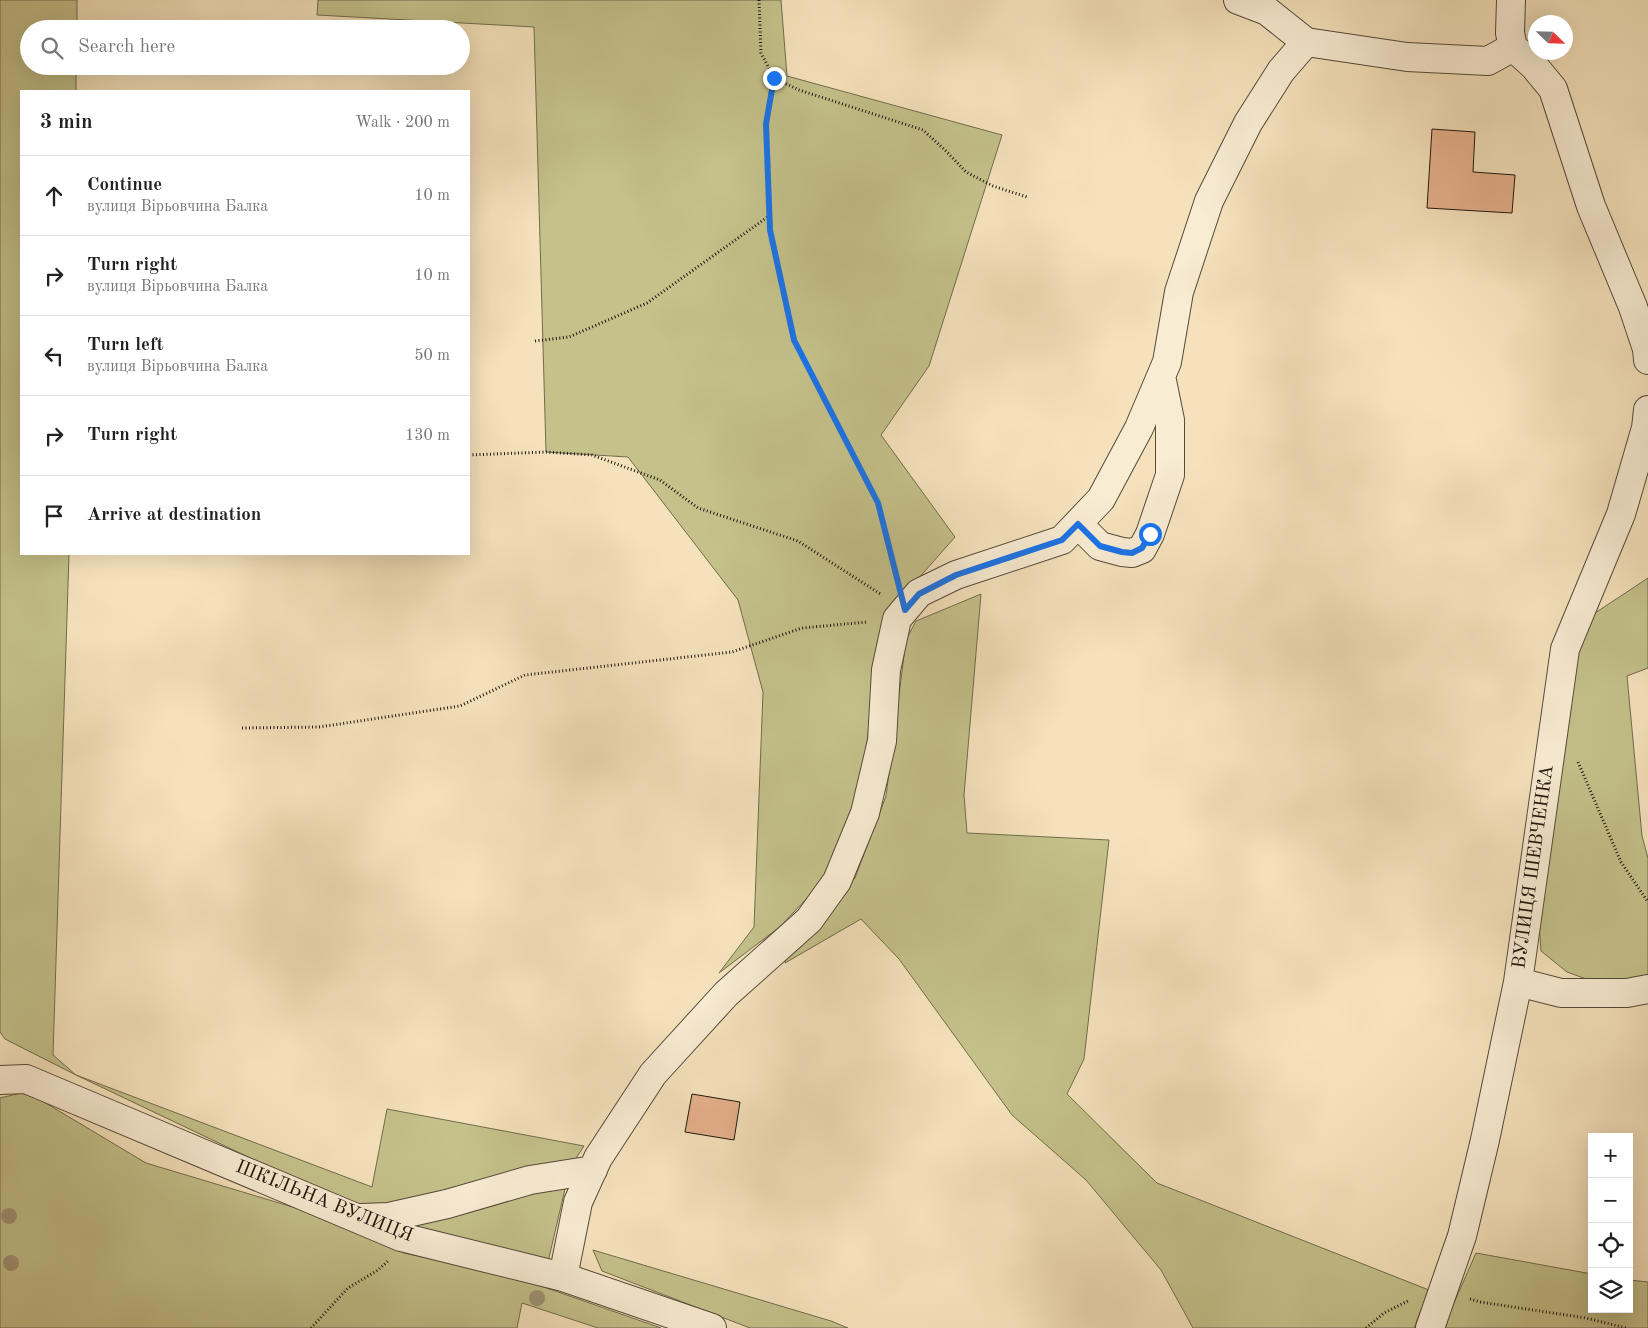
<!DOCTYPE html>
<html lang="en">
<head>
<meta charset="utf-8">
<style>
  :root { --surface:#fff; --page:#f6f6f6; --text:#222; --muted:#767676; --line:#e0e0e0 }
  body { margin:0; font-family:"Old Standard TT",serif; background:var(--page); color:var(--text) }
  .controls { position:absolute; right:15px; bottom:15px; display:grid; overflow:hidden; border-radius:0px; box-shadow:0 5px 20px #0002 }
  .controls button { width:45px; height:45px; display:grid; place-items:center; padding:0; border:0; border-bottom:1px solid var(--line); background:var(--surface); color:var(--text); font:25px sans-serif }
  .compass { position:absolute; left:1528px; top:15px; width:45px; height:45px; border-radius:50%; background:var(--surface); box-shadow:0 5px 20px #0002; rotate:113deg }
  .stop { position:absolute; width:15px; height:15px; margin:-11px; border:4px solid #1a73e8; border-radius:50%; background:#fff }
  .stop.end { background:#1a73e8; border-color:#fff; box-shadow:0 1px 5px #0008 }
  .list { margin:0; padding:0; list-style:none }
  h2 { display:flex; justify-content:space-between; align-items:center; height:65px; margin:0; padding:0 20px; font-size:21px }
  h2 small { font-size:16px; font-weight:400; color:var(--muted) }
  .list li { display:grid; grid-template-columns:32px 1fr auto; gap:15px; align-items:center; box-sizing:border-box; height:80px; padding:0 20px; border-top:1px solid var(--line) }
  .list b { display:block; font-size:19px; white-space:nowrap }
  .list p { margin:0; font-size:16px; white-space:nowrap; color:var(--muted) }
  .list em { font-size:16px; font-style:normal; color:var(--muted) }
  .icon { flex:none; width:28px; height:28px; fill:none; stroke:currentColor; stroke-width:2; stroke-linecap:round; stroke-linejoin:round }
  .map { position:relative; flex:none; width:1648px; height:1328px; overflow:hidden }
  .search { position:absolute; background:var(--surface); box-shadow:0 5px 20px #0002; left:20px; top:20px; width:450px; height:55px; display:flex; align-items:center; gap:12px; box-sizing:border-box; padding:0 18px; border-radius:28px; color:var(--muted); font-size:19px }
  .panel { position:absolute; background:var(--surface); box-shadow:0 5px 20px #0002; left:20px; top:90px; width:450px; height:465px; border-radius:0px }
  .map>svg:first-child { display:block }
  .green { fill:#c4c18b; stroke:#726c4d }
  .building { fill:#e6b18d; stroke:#20170f }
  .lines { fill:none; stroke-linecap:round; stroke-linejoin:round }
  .minor-casing { stroke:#554a3a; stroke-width:30 }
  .path { stroke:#20170f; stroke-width:3; stroke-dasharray:1 2.5; stroke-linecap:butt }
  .minor { stroke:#f8ecd3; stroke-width:28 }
  .tree { fill:#9f9374 }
  .route { stroke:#1a73e8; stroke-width:6 }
  .labels { text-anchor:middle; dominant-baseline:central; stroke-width:4.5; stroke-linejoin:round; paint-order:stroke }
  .street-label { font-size:19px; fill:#20170f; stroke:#f8ecd3 }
</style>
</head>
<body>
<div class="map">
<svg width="1648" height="1328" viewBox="0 0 1648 1328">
  <rect width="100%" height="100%" fill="#f5e2bc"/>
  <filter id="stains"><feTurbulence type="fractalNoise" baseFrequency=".004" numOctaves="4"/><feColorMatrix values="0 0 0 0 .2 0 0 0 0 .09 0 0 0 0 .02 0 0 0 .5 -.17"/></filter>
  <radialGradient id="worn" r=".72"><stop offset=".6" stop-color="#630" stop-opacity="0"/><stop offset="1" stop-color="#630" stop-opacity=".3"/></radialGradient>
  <path class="green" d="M0,0H77V29H29V66H76V91H21V554H69L53,1055L76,1075L372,1187L387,1109L584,1146L571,1166L376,1211L309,1186L76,1075L5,1039L0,1032Z
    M318,0H781L787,76L1002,135L929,366L881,435L955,537L902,597L876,668L862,786L833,870L781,926L719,973L754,927L763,692L738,600L628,457L546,452L534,27L317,15Z
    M1648,578V668L1627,676L1642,836L1648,858V979L1600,984L1567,972L1541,951L1539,924L1578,642L1595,613Z
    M981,594L964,795L967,833L1109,840L1084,1059L1067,1094L1157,1183L1429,1290L1414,1328H1193L1161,1270L1086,1180L1012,1115L899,959L861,919L785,963L786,955L855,878L886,796L906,640L916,621Z
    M21,1093L39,1099L146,1163L306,1211L404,1253L518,1278L661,1328H598L522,1303L517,1328H0V1098Z
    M558,1185L565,1189L548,1262L408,1229L403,1223Z
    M593,1250L831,1321L848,1328H750L602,1271Z
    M1476,1253L1592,1274V1309H1629V1280L1648,1282V1328H1443Z"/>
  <path class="building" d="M1432,129L1475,132L1473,172L1515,175L1512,213L1427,208Z
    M692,1094L740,1102L734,1140L685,1132Z"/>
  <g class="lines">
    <defs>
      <path id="minor" d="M1238,0L1267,11L1306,42L1407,57L1488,61L1513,47
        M1511,0L1510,33L1513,47L1534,66L1553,89L1591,206L1633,307L1647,349L1648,360
        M1078,524L1100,546L1122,552L1132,553L1142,549L1150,534L1170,475V420L1161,376
        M1518,982L1561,993H1627L1648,989
        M0,1080L26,1079L401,1237L563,1277L712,1328
        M362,1218L389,1217L447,1204L530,1180L593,1170
        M563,1277L578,1202L598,1158L653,1074L726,994L809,920L837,881L865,813L882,741L886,670L897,619L919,593L956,575L1062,540L1101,499L1139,428L1167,362L1179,292L1209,201L1248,123L1281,71L1306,42
        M1430,1328L1462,1236L1485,1140L1518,982L1565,649L1621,514L1646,428L1648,410"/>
    </defs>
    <use href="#minor" class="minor-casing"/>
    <path class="path" d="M759,0L761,53L774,78L799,90L923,130L947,152L966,172L993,186L1027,197
      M774,78L766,124L770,230L794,340L878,503L897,576
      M535,341L569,337L647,303L769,216
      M469,455L546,452L592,455L660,480L698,508L798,541L882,595
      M242,728L319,727L460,706L525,675L732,652L802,628L867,622
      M1578,762L1621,862L1648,902
      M1470,1299L1480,1302L1586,1318L1626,1328
      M311,1328L348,1288L378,1270L388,1261
      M1366,1328L1384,1313L1410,1300"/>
    <use href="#minor" class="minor"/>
  </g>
  <g class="tree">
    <circle cx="9" cy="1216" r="8"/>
    <circle cx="11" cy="1263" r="8"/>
    <circle cx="537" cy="1298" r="8"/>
  </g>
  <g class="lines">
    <path class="route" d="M774,78L766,124L770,230L794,340L878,503L905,610L919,594L956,575L1062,540L1078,524L1100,546L1122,552L1132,553L1142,548L1150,534"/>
  </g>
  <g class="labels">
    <g class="street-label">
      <text transform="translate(1534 867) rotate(-82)">ВУЛИЦЯ ШЕВЧЕНКА</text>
      <text transform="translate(324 1202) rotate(22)">ШКІЛЬНА ВУЛИЦЯ</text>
    </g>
  </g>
  <rect width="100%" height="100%" filter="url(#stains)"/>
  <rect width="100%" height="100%" fill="url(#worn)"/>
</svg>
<div class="controls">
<button>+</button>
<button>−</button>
<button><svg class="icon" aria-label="locate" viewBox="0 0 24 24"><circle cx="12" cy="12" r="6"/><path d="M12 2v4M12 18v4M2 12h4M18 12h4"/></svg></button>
<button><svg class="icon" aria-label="layers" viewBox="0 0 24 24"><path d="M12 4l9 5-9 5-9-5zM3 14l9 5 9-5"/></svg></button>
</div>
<svg class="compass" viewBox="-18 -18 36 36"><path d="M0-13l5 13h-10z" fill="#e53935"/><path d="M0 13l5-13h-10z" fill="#767676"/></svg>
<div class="stop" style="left:1150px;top:534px"></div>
<div class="stop end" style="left:774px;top:78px"></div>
<div class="search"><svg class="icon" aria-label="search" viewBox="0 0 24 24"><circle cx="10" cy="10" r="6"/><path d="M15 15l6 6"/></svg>Search here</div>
<section class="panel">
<h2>3 min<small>Walk · 200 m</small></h2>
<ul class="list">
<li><svg class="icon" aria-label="ahead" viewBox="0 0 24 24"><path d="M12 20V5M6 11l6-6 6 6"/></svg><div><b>Continue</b><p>вулиця Вірьовчина Балка</p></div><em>10 m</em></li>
<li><svg class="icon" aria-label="right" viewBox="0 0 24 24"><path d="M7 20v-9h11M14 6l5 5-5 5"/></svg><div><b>Turn right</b><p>вулиця Вірьовчина Балка</p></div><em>10 m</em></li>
<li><svg class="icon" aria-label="left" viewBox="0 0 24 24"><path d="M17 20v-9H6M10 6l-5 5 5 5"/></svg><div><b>Turn left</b><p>вулиця Вірьовчина Балка</p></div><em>50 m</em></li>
<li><svg class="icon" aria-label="right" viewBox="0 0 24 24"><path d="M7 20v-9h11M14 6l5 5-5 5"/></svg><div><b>Turn right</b></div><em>130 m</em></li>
<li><svg class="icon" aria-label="arrive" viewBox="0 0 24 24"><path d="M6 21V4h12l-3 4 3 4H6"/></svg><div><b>Arrive at destination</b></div></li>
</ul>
</section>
</div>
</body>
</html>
